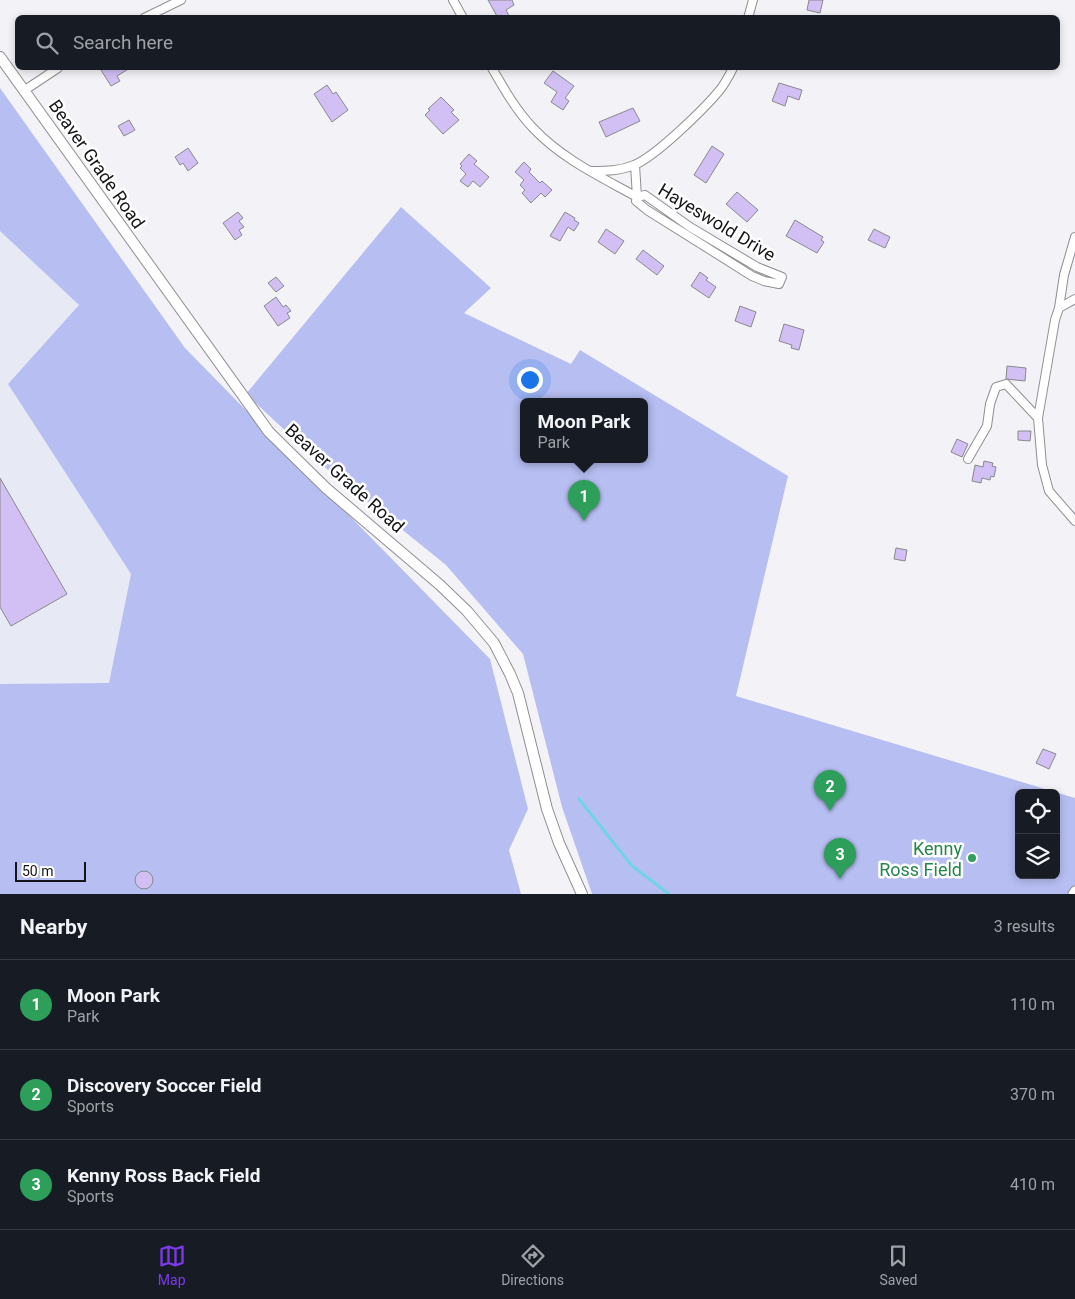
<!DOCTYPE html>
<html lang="en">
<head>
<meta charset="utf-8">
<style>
  :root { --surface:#171b24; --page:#242831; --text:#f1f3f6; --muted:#9ea1a6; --line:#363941; --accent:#7c3aed }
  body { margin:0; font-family:Roboto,sans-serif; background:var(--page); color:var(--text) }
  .controls { position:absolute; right:15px; bottom:15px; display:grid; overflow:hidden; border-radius:8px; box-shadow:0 2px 8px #0003 }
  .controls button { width:45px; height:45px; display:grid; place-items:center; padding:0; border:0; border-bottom:1px solid var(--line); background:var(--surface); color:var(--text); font:25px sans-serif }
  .scale { position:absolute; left:15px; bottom:12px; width:71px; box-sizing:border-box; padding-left:5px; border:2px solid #141516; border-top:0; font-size:14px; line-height:18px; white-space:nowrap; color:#141516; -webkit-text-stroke:4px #fff; paint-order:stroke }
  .you { position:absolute; left:529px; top:379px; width:18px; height:18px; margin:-12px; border:4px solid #fff; border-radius:50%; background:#1a73e8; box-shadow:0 0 0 8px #1a73e833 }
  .badge { display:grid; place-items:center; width:32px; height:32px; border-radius:50%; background:var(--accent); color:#fff; font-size:16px; font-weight:700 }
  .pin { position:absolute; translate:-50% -41px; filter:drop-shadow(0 1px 2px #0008) }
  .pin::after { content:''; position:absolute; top:26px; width:18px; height:15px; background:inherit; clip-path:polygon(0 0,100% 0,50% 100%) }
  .popup { position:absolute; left:520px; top:398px; width:128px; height:65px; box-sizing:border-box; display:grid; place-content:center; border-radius:8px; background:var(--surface); filter:drop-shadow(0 1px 4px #0005); font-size:16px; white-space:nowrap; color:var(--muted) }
  .popup b { font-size:19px; color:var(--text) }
  .popup::after { content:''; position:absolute; left:50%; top:100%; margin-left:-10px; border:10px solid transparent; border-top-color:var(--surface) }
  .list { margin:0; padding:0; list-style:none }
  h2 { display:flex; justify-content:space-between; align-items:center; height:65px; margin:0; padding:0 20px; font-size:21px }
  h2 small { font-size:16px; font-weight:400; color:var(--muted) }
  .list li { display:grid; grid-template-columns:32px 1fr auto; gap:15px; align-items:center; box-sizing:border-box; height:90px; padding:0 20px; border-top:1px solid var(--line) }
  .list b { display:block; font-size:19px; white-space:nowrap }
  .list p { margin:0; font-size:16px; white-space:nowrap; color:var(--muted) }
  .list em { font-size:16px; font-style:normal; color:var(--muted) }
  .icon { flex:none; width:28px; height:28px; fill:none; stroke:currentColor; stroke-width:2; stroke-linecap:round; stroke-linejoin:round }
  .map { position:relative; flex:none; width:1075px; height:894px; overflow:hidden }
  .search { position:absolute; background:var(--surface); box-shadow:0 2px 8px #0003; left:15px; right:15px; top:15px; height:55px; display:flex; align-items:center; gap:12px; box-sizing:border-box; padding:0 18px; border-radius:8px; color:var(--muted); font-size:19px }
  .sheet { height:335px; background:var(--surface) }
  nav { display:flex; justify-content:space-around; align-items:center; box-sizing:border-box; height:70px; border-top:1px solid var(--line); background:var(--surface); font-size:14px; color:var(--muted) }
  nav a { display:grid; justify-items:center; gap:2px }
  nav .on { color:var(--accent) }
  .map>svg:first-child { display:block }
  .built { fill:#e7e9f5 }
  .green { fill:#b6bef2; fill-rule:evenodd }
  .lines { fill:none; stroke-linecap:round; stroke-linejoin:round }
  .stream { stroke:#72d3e5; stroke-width:3 }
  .building { fill:#d2c0f5; stroke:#89888c }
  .minor-casing { stroke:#8f8f93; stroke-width:10 }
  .tertiary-casing { stroke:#8f8f93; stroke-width:11 }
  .secondary-casing { stroke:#8f8f93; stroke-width:12 }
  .minor { stroke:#fff; stroke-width:8 }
  .tertiary { stroke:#fff; stroke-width:9 }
  .secondary { stroke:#fff; stroke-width:10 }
  .leisure-dot { fill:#2e9e5b; stroke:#fff; stroke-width:2 }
  .labels { text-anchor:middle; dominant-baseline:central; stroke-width:5; stroke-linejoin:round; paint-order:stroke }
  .street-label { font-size:18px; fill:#141516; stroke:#fff }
  .leisure-label { font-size:18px; fill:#27864d; stroke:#fff; text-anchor:end }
</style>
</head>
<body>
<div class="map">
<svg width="1075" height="894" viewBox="0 0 1075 894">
  <rect width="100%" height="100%" fill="#f3f3f7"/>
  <path class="built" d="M0,231L79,305L8,384L131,574L109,683L0,684Z"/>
  <path class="green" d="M0,88L185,348L490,659L528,809L509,850L521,894H0V684L109,683L131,574L8,384L79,305L0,231Z
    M401,207L491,288L464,313L571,364L580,350L788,476L736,696L1075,798V894H592L562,807L523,654L446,565L322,465L246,394ZM524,402H644V460H524ZM1019,793H1056V875H1019Z"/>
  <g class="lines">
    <path class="stream" d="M579,799L632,866L669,894"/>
  </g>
  <path class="building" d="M488,0H512L514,5L506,10L510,18H498Z
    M809,0H823L820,13L807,10Z
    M105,68H130L117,76L120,81L111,86L101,70Z
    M553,71L574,86L565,98L569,101L563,110L551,102L557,92L544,83Z
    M779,83L802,90L799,100L788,96L785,106L772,101Z
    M327,85L333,94L336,92L348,110L332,122L314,94Z
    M441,97L454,110L451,112L459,120L443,134L425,115L430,110L428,109Z
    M633,108L640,121L606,137L599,122Z
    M129,120L135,130L124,136L118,126Z
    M712,146L724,154L706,183L694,175Z
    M188,148L198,163L188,171L183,163L180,165L175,157Z
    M469,154L477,161L474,164L489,177L480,187L473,181L468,187L460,181L466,174L460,168L462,166L460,164Z
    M524,162L531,169L529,172L540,183L542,181L552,190L545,197L541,193L531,203L522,193L525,190L520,185L524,180L515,172Z
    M737,192L758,210L747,222L726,204Z
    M238,212L243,218L239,221L244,227L239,230L242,235L235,240L223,223Z
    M565,212L575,218L574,220L579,223L574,231L568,227L560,241L550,236Z
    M795,220L823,237L821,240L824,242L817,253L786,236Z
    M606,229L624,241L615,254L598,242Z
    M874,229L890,237L885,248L868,240Z
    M643,250L664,266L657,275L636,259Z
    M700,272L708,278L706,280L716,287L709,298L691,286Z
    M276,277L284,286L276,292L268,283Z
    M276,297L283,307L286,305L291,311L287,313L290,318L278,326L264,306Z
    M740,306L756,312L751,327L735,321Z
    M784,324L804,330L799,350L791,348L792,345L779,341Z
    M1007,366L1026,368L1025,381L1006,379Z
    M1018,431H1031L1030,441L1018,440Z
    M957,439L968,444L962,457L951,452Z
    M984,461L993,463L992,466L996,467L994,477L991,476L990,480L982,478L981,483L972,481L975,465L983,467Z
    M0,478L67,594L11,626L0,607Z
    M896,548L907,550L905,561L894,559Z
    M1043,749L1056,754L1049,769L1036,763Z
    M135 880a9 9 0 1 1 18 0a9 9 0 1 1-18 0Z"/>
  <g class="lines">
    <defs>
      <path id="minor" d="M453,0L463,18
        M144,18L181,0
        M748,18L753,0
        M492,68C504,89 516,110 533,128C562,159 601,177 637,197L645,195L690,227L757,267L782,277L779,284L764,281L752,276L647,210L636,201L637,197L635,165
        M25,90L58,68
        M592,171C606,171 620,171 634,165C655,157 704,109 719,91C725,84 729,76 733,68
        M1075,299L1059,308L1055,320L1038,418L1042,465L1049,491L1075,521
        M1059,308L1064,275L1075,237
        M968,459L987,426L990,404L996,387L1006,384L1038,418"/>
      <path id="tertiary" d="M1073,894L1075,891"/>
      <path id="secondary" d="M0,57L269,432L326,488L440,585L467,611L494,643L510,674L518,693L547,809L559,843L582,894"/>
    </defs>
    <use href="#minor" class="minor-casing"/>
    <use href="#tertiary" class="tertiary-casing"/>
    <use href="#secondary" class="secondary-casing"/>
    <use href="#minor" class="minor"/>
    <use href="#tertiary" class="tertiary"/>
    <use href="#secondary" class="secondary"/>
  </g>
  <circle class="leisure-dot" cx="972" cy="858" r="5"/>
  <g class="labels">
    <g class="street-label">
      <text transform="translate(97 164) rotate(55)">Beaver Grade Road</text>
      <text transform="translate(717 222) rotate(31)">Hayeswold Drive</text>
      <text transform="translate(345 478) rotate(42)">Beaver Grade Road</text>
    </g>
    <g class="leisure-label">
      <text x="962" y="848">Kenny<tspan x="962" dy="21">Ross Field</tspan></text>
    </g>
  </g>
</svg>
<div class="controls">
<button><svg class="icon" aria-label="locate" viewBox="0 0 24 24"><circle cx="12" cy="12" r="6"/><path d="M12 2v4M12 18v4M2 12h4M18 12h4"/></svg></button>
<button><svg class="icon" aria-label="layers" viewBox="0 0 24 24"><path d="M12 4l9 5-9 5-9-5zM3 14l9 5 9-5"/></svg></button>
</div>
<div class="scale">50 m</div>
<div class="you"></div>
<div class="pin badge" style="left:584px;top:521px;background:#2e9e5b">1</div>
<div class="popup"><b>Moon Park</b>Park</div>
<div class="pin badge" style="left:830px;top:811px;background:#2e9e5b">2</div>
<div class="pin badge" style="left:840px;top:879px;background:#2e9e5b">3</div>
<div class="search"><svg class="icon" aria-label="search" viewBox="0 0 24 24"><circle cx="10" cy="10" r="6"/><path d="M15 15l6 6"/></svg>Search here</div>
</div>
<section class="sheet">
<h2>Nearby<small>3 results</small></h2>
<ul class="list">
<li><span class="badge" style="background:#2e9e5b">1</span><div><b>Moon Park</b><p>Park</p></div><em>110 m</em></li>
<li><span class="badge" style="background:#2e9e5b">2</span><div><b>Discovery Soccer Field</b><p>Sports</p></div><em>370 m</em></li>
<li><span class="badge" style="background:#2e9e5b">3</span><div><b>Kenny Ross Back Field</b><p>Sports</p></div><em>410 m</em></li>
</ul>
</section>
<nav>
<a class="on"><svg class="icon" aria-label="map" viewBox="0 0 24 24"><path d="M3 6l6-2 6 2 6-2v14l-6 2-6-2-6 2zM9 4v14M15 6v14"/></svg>Map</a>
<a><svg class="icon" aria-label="directions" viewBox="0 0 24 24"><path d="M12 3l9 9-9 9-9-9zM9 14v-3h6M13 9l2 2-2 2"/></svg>Directions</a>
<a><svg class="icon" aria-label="saved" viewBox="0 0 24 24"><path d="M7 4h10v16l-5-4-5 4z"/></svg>Saved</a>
</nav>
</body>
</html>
